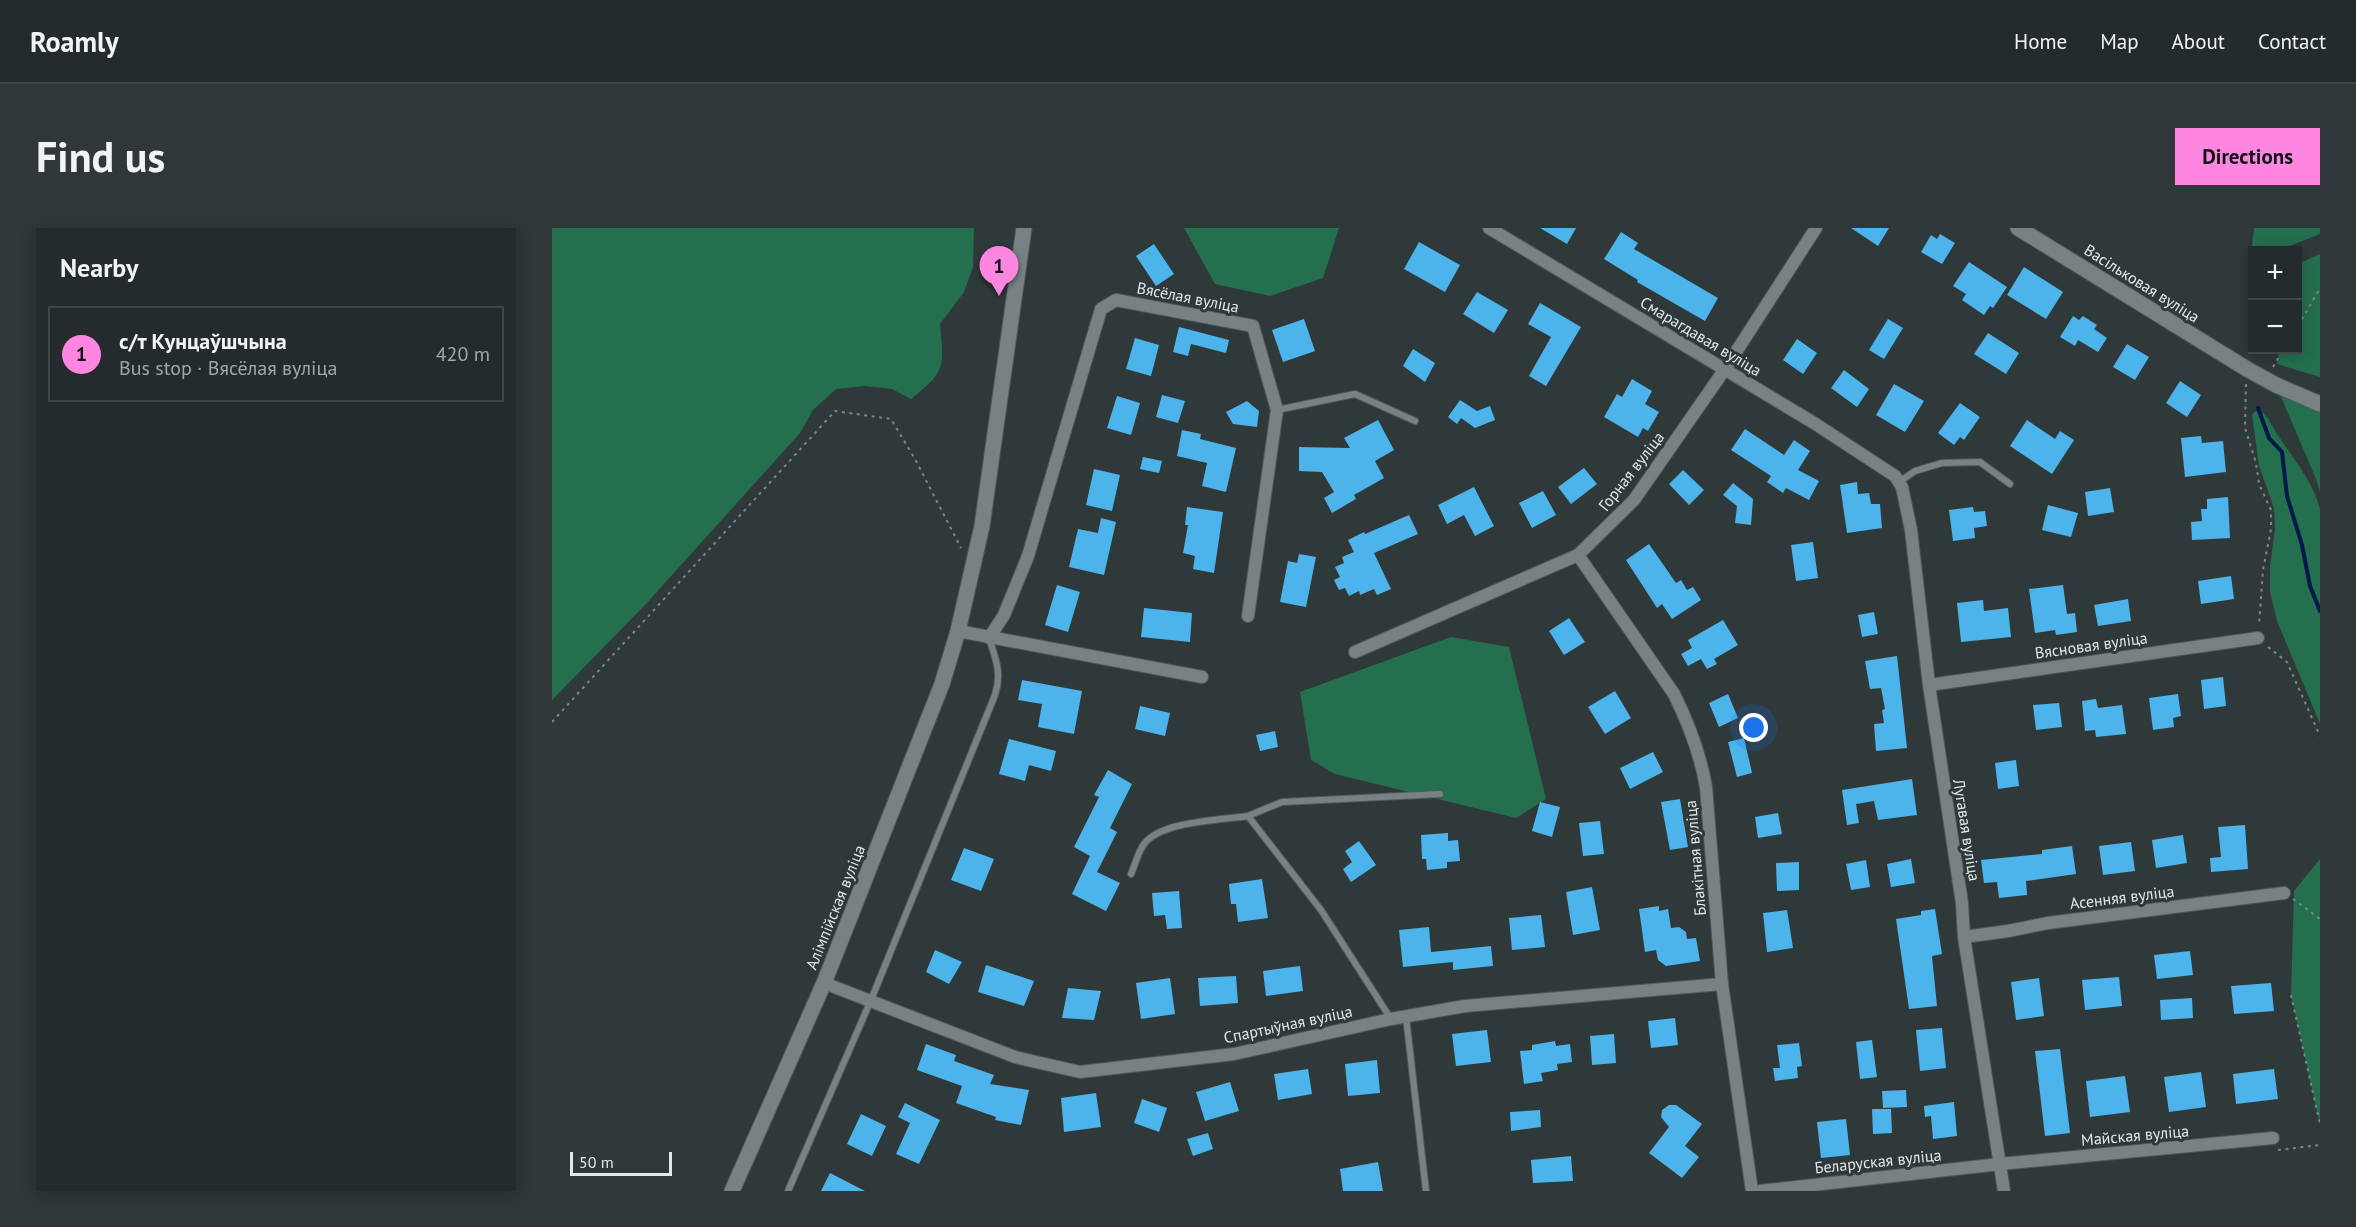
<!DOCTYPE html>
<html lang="en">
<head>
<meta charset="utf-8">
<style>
  :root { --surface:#242b2c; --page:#303738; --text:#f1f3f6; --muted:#a3a7a9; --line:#414748; --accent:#fd86e1 }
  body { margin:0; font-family:"PT Sans",sans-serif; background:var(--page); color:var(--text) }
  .controls { position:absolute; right:18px; top:18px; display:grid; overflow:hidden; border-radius:0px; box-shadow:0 3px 15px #0003 }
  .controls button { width:54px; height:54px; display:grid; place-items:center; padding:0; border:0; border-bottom:2px solid var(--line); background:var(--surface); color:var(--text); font:30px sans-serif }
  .scale { position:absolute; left:18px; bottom:15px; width:102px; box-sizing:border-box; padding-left:6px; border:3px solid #e3e8e9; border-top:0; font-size:16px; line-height:21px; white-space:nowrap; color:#e3e8e9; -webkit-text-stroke:4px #30393a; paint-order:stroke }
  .you { position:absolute; left:1202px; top:500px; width:21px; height:21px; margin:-15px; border:4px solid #fff; border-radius:50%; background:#1a73e8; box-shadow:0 0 0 9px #1a73e833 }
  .badge { display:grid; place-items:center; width:39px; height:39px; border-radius:50%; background:var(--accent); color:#111; font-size:20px; font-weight:700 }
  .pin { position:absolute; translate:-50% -50px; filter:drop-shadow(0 2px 3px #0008) }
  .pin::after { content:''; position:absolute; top:32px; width:21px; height:18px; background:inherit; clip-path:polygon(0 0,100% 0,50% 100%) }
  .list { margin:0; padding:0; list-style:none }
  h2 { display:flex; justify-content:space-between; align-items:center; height:78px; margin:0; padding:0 24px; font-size:26px }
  h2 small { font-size:20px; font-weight:400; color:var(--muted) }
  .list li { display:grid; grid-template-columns:39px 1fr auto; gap:18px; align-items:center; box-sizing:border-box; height:96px; margin:0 12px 12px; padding:0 12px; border:2px solid var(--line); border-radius:0px }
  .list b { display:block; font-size:22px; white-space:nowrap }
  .list p { margin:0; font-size:20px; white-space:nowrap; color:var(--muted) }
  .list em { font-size:20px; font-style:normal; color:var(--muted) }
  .map { position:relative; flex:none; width:1768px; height:963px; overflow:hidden; border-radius:0px }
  header { display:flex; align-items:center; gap:36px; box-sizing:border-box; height:84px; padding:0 30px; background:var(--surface); border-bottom:2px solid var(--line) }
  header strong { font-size:28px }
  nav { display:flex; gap:33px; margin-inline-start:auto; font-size:21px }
  .intro { display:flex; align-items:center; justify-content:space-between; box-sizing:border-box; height:144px; padding:0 36px }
  h1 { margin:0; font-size:42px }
  .button { padding:15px 27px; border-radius:0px; background:var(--accent); color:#111; font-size:21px; font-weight:700 }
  main { display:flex; gap:36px; padding:0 36px }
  aside { flex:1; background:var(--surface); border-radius:0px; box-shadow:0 3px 15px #0003 }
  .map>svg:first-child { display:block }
  .green { fill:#246f4e }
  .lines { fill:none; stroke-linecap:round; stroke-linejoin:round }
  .stream { stroke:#01184b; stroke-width:4 }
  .building { fill:#4cb3eb }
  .service-casing { stroke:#515859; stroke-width:8 }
  .minor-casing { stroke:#515859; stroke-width:14 }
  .tertiary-casing { stroke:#515859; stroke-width:17 }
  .path { stroke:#7d8485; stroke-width:2; stroke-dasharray:3 4.5; stroke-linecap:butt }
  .service { stroke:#788284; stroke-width:6 }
  .minor { stroke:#788284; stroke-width:12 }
  .tertiary { stroke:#788284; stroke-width:15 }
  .labels { text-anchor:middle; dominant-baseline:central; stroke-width:6; stroke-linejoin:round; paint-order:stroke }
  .street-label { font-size:16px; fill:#e3e8e9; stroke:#30393a }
</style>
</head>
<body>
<header>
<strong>Roamly</strong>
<nav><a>Home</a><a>Map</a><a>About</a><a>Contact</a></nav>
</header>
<div class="intro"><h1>Find us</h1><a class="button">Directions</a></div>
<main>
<aside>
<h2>Nearby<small></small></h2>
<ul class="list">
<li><span class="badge">1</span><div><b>с/т Кунцаўшчына</b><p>Bus stop · Вясёлая вуліца</p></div><em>420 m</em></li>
</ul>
</aside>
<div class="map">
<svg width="1768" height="963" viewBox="0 0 1768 963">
  <rect width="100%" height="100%" fill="#30393a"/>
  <path class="green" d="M0,0H422L421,39L412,64L388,96C392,140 394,143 359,171L340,161L313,158L284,161L261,182L248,205L93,377L0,472Z
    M632,0H787L771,50L718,68L663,56Z
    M1702,0H1768V6L1728,22H1700V34L1698,36Z
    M1768,26V149L1725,136L1727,122H1746V36Z
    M1724,157L1768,176V264L1764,251Z
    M1703,183L1711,185L1716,190C1732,222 1759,246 1768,281V496L1725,393L1718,364V338L1723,301L1722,280L1707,238L1700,187Z
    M899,409L957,419L994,571L964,590L783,546L759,532L748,464Z
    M1768,631V896L1739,767L1742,663Z"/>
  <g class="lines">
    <path class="stream" d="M1706,180L1717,210L1730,224L1735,268L1750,317L1758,358L1768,383"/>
  </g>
  <path class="building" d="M988,0H1024L1015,16Z
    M1299,0H1337L1326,18Z
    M1069,4L1086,15L1082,21L1166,70L1153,93L1085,54L1086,52L1052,31Z
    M1388,6L1403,15L1390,36L1369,24L1379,7L1385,11Z
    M867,14L908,37L893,64L852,41Z
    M602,16L622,46L604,58L584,28Z
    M1417,34L1455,59L1441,80L1438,78L1432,87L1410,72L1414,66L1401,58Z
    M1472,39L1511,64L1494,91L1455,67Z
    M925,64L956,82L942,105L911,86Z
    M988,75L1029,99L994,158L977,148L999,109L976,96Z
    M1521,88L1527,92L1531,88L1545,97L1542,101L1555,110L1546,124L1526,112L1523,118L1508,109Z
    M752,91L763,123L731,134L720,102Z
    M1336,91L1351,100L1332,131L1317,122Z
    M627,99L677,112L674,125L639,116L636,128L621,124Z
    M1436,105L1467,125L1454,146L1422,126Z
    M583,110L607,117L599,148L574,141Z
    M1245,111L1265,125L1251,146L1231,132Z
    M1575,116L1597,129L1583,152L1561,139Z
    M861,121L883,135L873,154L851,138Z
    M1292,142L1317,161L1305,179L1279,160Z
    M1080,151L1100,163L1093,176L1107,184L1096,203L1091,200L1086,209L1052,189L1065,166L1070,169Z
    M1628,153L1649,167L1635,189L1614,175Z
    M1342,156L1372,173L1353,204L1324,187Z
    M610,167L633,173L626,195L604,189Z
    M565,168L588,175L579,207L555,200Z
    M908,172L925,183L938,178L943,192L923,200L909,190L905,196L896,189Z
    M695,173L707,183L705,199L681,196L674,184Z
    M1408,175L1428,189L1412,212L1408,209L1402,217L1386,205Z
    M826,192L842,222L823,233L832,250L802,267L804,271L780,285L772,270L782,264L770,244L747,243V219L798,220L792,210Z
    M1475,192L1503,211L1508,203L1522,212L1500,246L1458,218Z
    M1193,201L1232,227L1242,212L1258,223L1246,242L1267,253L1257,272L1234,260L1231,265L1215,254L1219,248L1179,222Z
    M630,202L649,206L648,211L684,220L674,264L650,258L655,235L625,228Z
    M1649,208L1650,215L1671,213L1674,244L1633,249L1629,210Z
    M591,229L610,233L607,245L588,241Z
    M1032,240L1045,256L1019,276L1006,259Z
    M542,241L568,247L560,283L534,277Z
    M1131,242L1152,262L1137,277L1117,256Z
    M1305,254L1306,266L1317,265L1319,276H1328L1330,300L1295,305L1288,257Z
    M1181,255L1201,271L1199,297L1183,295L1185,278L1171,267Z
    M922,259L942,298L923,308L912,287L895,296L886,277Z
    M1558,260L1562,284L1536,288L1533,264Z
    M991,263L1004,287L980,300L967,275Z
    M1676,269L1678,310L1640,312L1639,294L1650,293L1649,281H1655V271Z
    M1496,277L1526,285L1519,309L1490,302Z
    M635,279L671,284L662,345L641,341L643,328L631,325L636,297H633Z
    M1421,279L1422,284L1433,283L1435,298L1422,300L1423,310L1401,313L1397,282Z
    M857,287L866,306L822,325L839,361L825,367L822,361L808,367L807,363L797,368L793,360L787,362L782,352L788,349L783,339L792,335L790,329L802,324L796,312L812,304L813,306Z
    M549,290L564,294L552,347L517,339L526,301L546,305Z
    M1261,314L1266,350L1244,353L1239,317Z
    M1097,316L1124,355L1129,352L1135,362L1141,359L1149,372L1120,391L1110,376L1105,380L1074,332Z
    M747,326L764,329L754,379L728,374L736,333L745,335Z
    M1679,348L1682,371L1649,376L1646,353Z
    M505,357L528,364L516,404L493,397Z
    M1511,357L1515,386L1523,385L1525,404L1504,407L1503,402L1483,405L1477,361Z
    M1576,371L1579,393L1546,398L1542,377Z
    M1431,372L1432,383L1456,380L1459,409L1409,414L1405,375Z
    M592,380L640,385L638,414L589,409Z
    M1322,384L1326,406L1310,409L1306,387Z
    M1017,390L1033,414L1012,427L997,403Z
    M1171,392L1186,417L1162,431L1165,436L1155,441L1149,431L1136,438L1129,426L1140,420L1136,412Z
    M1345,428L1355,520L1324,523L1322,496L1332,495L1330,482L1333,481L1329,460L1318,461L1313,433Z
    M1671,449L1674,478L1652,481L1649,452Z
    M470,452L530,463L522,506L486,499L490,476L466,472Z
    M1063,463L1079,490L1053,506L1036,479Z
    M1176,466L1186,490L1167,499L1157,475Z
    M1626,466L1629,488L1621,490L1622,499L1601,502L1597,470Z
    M1544,471L1546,480L1570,477L1574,506L1544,509L1543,502L1533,503L1530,473Z
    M1507,475L1510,499L1484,502L1481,477Z
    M588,478L618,485L613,508L583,501Z
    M723,503L726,519L708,523L704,507Z
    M1192,510L1200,545L1185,549L1176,514Z
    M457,511L504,523L499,543L477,537L473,553L447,546Z
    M1101,524L1111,544L1078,561L1068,540Z
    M1464,532L1467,558L1446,561L1443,535Z
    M556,542L580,556L558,600L565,604L545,644L568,655L554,683L520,666L538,628L522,619L547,569L542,567Z
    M1360,551L1365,587L1326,592L1322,573L1304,576L1307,595L1295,597L1290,562Z
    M1128,571L1136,619L1118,622L1109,574Z
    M988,574L1008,579L1000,609L980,603Z
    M1226,585L1230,606L1206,610L1203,589Z
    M1048,593L1052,626L1031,628L1027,595Z
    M1693,597L1696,641L1659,644L1658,630L1669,629L1666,599Z
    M896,605V613L906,612L908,633L895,634V640L875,642L874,631H870L869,607Z
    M1631,607L1635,635L1604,640L1600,612Z
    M807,613L824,637L799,654L791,641L800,634L793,623Z
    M1579,614L1583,643L1551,647L1547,618Z
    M1520,618L1524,646L1474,653L1475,667L1447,670L1445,654L1432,655L1429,632L1490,626V622Z
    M412,620L442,631L429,663L399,652Z
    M1359,631L1363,655L1339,659L1335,636Z
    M1314,632L1318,659L1299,662L1294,636Z
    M1247,634V662L1225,663L1224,635Z
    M710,651L716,690L686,694L684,676H679L677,656Z
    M1040,659L1048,702L1021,707L1014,664Z
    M627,663L630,700L615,701L613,687L602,688L600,665Z
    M1107,678V683L1116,681L1119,700L1127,699L1134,704L1135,711L1144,710L1148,733L1114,738L1106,732L1104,722L1093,724L1087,681Z
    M1383,681L1390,726L1380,728L1385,778L1357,781L1344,691L1369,687V683Z
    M1235,682L1241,720L1215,724L1211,685Z
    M989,687L993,719L960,722L957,690Z
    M877,699L879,724L939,718L941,738L901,742V734L851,739L847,702Z
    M383,722L410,734L397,756L374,744Z
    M1638,723L1641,747L1605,751L1602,727Z
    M434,737L482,753L472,778L426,764Z
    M748,738L751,763L714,768L711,743Z
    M684,748L686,775L648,778L646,750Z
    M1567,749L1570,778L1533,782L1530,752Z
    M618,750L623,786L589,791L584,755Z
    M1487,750L1492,788L1464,792L1459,754Z
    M1719,755L1722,783L1682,786L1679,758Z
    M516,760L549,763L542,792L510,790Z
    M1640,770L1641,790L1609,792L1608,772Z
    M1123,790L1126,817L1099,820L1096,793Z
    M1390,800L1394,840L1368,843L1364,802Z
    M935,802L939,834L904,838L900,806Z
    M1062,806L1064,835L1040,837L1038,808Z
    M1320,812L1325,849L1308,851L1304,814Z
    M1003,813L1004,818L1018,816L1020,834L1005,836L1006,842L989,845L991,853L972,856L968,823L980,822V817Z
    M1247,815L1250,838L1245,839L1246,850L1223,853L1221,840H1228L1225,817Z
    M374,816L404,827L402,833L442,847L438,856L477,862L469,897L443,892L444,889L404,875L410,858L365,842Z
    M1508,821L1518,905L1493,908L1483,823Z
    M825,832L828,865L796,868L793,836Z
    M756,841L760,866L726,872L722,846Z
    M1722,841L1726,871L1684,876L1681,846Z
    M1649,844L1654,879L1617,884L1612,849Z
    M1573,848L1578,884L1538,889L1534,853Z
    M678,854L687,883L653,893L644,864Z
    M1354,862L1355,879L1331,880L1330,863Z
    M544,865L549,899L512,904L509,870Z
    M590,871L615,880L607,904L582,895Z
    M1402,874L1405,908L1381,911L1379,888L1373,889L1372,878Z
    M353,875L388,892L367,936L344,926L358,895L346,889Z
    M1117,877H1124L1150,896L1133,918L1147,929L1130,950L1097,925L1117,899L1109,889L1110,882Z
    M1320,881H1339L1340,905L1321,906Z
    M988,882L989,899L959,903L958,884Z
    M309,886L334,898L320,928L295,916Z
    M1294,891L1298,927L1269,930L1265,894Z
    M656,905L661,921L641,928L635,911Z
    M1019,928L1021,953L981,955L979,932Z
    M826,934L831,963H791L788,941Z
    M278,945L313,963H269Z"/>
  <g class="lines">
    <defs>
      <path id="service" d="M725,182L803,166L863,193
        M1347,254L1363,243L1390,235L1428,234L1458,256
        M696,588L730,574L888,566
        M579,646C583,637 586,624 592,616C609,593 669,592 696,588L769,682L839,791
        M854,789L874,963
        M236,963L319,772L443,467C450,446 444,431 437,410"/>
      <path id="minor" d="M937,0L1262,195L1343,248L1350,259L1359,302L1377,457L1410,675L1412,709L1452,963
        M1026,327L1122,466C1137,496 1148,525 1154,559L1170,756L1200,963
        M406,403L650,449
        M437,410L452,387L476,328L549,81L564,72L701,98L725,182L696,388
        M803,424L1026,327L1082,272L1173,141L1264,0
        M1377,457L1706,410
        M1412,709L1456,703L1496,695L1732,665
        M272,755L463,829L528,844L682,826L839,791L913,778L1170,756
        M1208,963L1448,936L1721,910"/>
      <path id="tertiary" d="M1466,0L1695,141L1724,157L1768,176
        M180,963L272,755L390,456L406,403L430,298L472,0"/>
    </defs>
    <use href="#service" class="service-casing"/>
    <use href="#minor" class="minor-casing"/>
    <use href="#tertiary" class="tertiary-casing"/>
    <path class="path" d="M1746,98L1768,60
      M1721,139L1731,122
      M1694,156L1693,200L1704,235L1707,256L1719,282V301L1711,342L1707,397
      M1716,419L1735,434L1768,508
      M0,494L283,183L339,191L363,231L409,320
      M1741,671L1768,691
      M1739,767L1768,896
      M1726,922L1768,917"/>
    <use href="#service" class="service"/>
    <use href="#minor" class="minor"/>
    <use href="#tertiary" class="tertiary"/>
  </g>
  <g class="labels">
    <g class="street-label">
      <text transform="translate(1590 55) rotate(32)">Васільковая вуліца</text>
      <text transform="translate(636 69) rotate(11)">Вясёлая вуліца</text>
      <text transform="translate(1149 108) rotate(31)">Смарагдавая вуліца</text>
      <text transform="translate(1079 243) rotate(-52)">Горная вуліца</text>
      <text transform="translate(1539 417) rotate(-8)">Вясновая вуліца</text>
      <text transform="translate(1415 602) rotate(81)">Лугавая вуліца</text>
      <text transform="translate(1143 630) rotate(-95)">Блакітная вуліца</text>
      <text transform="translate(1570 669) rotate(-7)">Асенняя вуліца</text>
      <text transform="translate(283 679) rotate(-68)">Алімпійская вуліца</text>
      <text transform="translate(736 796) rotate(-12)">Спартыўная вуліца</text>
      <text transform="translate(1583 907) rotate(-5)">Майская вуліца</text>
      <text transform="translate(1326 933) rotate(-6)">Беларуская вуліца</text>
    </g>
  </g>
</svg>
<div class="controls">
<button>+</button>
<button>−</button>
</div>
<div class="scale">50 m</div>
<div class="you"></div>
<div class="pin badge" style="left:447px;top:68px">1</div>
</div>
</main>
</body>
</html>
